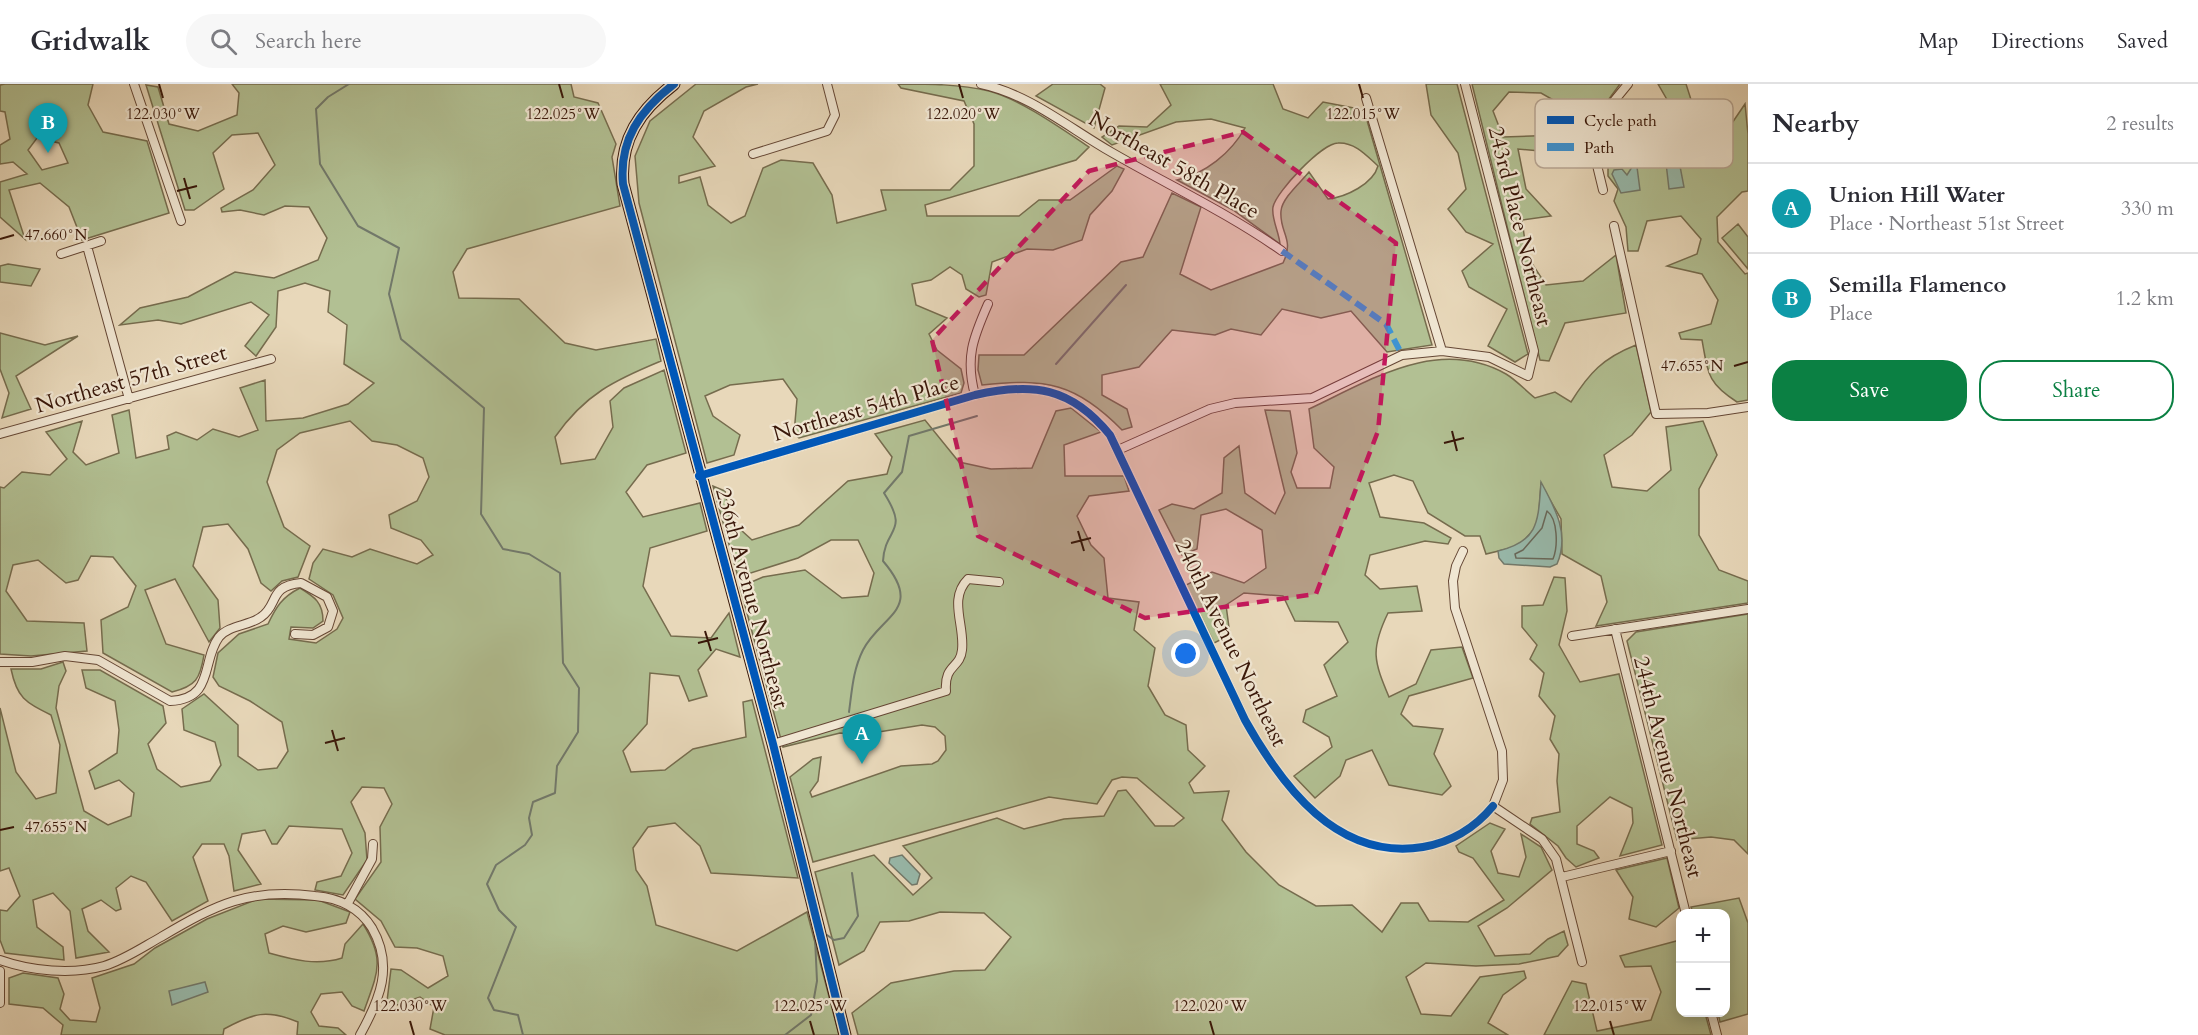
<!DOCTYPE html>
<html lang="en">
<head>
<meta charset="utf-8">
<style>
  :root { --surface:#fff; --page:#f7f7f7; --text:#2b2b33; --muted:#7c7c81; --line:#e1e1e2; --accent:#0b8043 }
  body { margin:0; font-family:Cardo,serif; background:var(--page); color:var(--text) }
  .controls { position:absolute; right:18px; bottom:18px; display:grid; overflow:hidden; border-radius:12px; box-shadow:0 3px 15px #0003 }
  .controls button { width:54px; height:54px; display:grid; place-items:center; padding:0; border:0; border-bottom:2px solid var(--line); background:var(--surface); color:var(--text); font:30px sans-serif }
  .you { position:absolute; left:1186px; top:570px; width:21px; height:21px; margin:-15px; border:4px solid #fff; border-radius:50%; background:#1a73e8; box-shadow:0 0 0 9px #1a73e833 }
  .badge { display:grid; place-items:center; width:39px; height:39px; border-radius:50%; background:var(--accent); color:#fff; font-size:20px; font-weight:700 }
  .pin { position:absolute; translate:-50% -50px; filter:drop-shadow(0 2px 3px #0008) }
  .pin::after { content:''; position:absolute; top:32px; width:21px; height:18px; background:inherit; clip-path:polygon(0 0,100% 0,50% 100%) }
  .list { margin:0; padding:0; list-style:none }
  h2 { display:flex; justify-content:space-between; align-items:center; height:78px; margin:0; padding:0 24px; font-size:26px }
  h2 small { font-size:20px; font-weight:400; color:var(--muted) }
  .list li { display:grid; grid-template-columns:39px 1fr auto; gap:18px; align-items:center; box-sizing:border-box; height:90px; padding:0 24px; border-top:2px solid var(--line) }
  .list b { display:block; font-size:22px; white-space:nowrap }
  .list p { margin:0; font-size:20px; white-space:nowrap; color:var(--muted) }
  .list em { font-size:20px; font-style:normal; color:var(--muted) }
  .actions { display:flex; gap:12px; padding:18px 24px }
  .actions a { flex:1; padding:14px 0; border:2px solid var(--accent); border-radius:24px; text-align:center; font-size:21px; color:var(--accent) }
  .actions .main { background:var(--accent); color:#fff }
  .icon { flex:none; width:33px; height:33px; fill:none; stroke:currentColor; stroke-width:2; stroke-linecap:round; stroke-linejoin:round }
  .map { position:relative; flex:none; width:1748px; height:951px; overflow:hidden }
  header { display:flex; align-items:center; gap:36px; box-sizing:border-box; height:84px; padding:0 30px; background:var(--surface); border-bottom:2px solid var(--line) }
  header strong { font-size:28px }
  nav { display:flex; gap:33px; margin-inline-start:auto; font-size:21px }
  .search { width:420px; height:54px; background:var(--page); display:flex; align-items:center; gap:15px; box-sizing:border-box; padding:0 21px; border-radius:33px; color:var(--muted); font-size:22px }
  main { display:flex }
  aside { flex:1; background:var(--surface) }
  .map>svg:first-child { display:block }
  .green { fill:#b2c093; stroke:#766c4e; stroke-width:1.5; fill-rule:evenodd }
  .water { fill:#98baac; stroke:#72796b; stroke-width:1.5 }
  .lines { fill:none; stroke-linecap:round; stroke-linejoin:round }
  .shore { stroke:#68685a; stroke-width:1.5 }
  .stream { stroke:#72796b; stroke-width:2 }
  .street-casing { stroke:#654735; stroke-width:10 }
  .secondary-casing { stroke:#391709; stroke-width:13 }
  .street { stroke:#f0e6d2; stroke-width:8 }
  .secondary { stroke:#f0e6d2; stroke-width:10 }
  .quiet { stroke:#3e93d2; stroke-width:6; stroke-dasharray:12 6; stroke-linecap:butt }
  .cycleway-casing { stroke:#f0e6d2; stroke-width:11 }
  .cycleway { stroke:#0057b8; stroke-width:8 }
  .marked { fill:#c2185b; fill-opacity:0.2; stroke:#c2185b; stroke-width:4.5; stroke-dasharray:12 8; stroke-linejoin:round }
  .ticks { fill:none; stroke:#391709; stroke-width:2 }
  .labels { text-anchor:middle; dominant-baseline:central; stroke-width:4.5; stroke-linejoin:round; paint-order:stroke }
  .street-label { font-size:22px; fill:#391709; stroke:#f0e6d2 }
  .key { fill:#f0e6d2; stroke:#b9a896; stroke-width:1.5 }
  .key-label { font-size:16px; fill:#391709 }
  .ticks-label { font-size:15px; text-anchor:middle; fill:#391709; stroke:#f0e6d2; stroke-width:4.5; stroke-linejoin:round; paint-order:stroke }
</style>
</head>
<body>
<header>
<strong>Gridwalk</strong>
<div class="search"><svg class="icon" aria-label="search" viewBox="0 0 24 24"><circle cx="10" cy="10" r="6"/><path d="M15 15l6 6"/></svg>Search here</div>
<nav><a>Map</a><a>Directions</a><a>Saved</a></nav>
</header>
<main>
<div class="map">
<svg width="1748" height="951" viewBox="0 0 1748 951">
  <rect width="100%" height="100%" fill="#e8d8ba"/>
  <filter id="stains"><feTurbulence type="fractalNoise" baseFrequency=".00333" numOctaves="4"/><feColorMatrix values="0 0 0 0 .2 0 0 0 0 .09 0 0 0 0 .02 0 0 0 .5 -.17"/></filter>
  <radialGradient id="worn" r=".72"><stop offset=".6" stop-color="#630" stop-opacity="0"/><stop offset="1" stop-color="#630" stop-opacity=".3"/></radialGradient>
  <path class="green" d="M5,0H93L88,21L103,48L147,57L169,129L82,156L69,123L40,99L9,106L25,155L0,133V98L27,90L13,78L0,80V61L10,55L5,28L0,27V1ZM37,54L59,59L68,79L42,86L28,66Z
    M232,0H571L574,13L598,19L616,60L612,73L620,122L467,165L453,188L459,214L519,215L565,259L596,266L656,255L661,277C615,296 585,310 555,353L561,380L595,375L613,343L610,317L624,304L664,286L686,369L647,381L626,408L643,433L700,419L707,447L650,464L643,502L671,552L711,554L729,529L740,573L716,565L698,586L707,612L689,617L679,592L650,589L647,640L623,667L631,688L665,686L693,665L746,653L743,618L752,616L798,794L711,789L700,762L675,739L648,743L633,764L636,786L647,802L656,841L737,867L807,828L839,951H445L430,945L434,923L420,913L397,921L387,917L391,885L401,886L428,904L448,892L443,872L417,864L395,863L381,837L355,815L381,778L380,743L392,720L384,704L362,703L351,718L365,749L367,776L343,811L315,806L317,798L341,792L352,769L342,745L289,742L277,760H272L265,746L242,750L238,766L261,800L234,807L229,772L224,760H202L193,773L208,817L172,837L146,798L131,792L116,804L121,825L116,827L101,816L82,825L88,847L109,868L76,874L70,827L53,809L33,816L37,843L63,863L64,876L5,869L0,856V826L7,827L20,812L9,784L0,787V624L16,688L36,715L56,709L60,661L51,631C25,618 17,614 11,585H41L63,578L66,587L59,602L56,624L84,727L108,741L131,732L134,709L119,696L95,705L89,687L117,669L119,646L115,617L86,604L82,586H100L163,622L166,639L148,660L157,685L181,703L210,697L221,681L215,658L184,646L182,625L204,610L238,641V672L258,686L277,684L288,667L282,638L250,617L219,602L213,593L218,569L239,550L268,540C276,523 282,513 300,504C315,513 323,519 323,537L313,544L291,543L289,555L316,559L337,545L343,534L333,511L309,495L313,479L323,465L352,473L370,465L417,480L433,471L421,456L391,444L389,431L417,417L429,393L423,374L397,361L372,357L350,337L300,349L277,366L267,398L284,443L310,462L298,493L282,497L271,507L261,499L248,465L228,440L203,443L193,482L218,516L220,544L209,558L175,495L145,506L166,560L204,571C200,595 196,602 172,608L103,569L101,536L128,523L136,502L113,473L91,472L78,496L66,499L38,476L13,481L6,507L27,537L84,539L87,567L31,572L0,570V403L4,404L22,388L50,391L67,375L46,348L82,337L73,368L86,381L119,369L112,331L129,326L136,374L169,365L167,352L176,348L197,356L213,345L239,353L258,346L240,304L265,296L266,337L303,334L348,320L374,299L344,280L347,241L328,228L330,207L305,199L278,207L276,243L256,272L245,262L269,231L251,218L181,240L158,236L120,241L140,224L188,213L235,188L274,194L318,176L327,154L309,123L285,122L264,131L240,126L222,128L221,124L253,106L275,81L258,49L232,51L213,69L224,105L194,126H185L146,1L158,3L169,40L198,47L237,31L239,9Z
    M696,0H758L746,3L704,27L693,53L715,82L679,92V99L700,93L708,121L731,139L745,132L763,84L781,76L813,79L832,111L837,139L886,126L881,106H950L974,82V40L964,17L901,4L898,0C929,0 959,0 989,7C1020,15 1062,45 1089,63L1076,76L925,121L927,132H1019L1039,116H1070L1117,82L1124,85L1112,107L1090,131L1082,156L1053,166L1027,165L992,178L986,211L979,213L966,205L962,191L950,183L931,196L912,200L916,221L947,234L929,250L937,266L961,285L964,299L961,309L799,354L794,350L797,315L783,295L730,301L705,312L713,332L740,351L734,371L707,379L639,119L635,72L650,37Z
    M1053,0H1100L1105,4L1094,44L1036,12Z
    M1160,0H1273L1283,25L1308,34L1323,18L1364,26L1432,261L1387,268L1351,227L1321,234L1282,225L1261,251L1231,245L1215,251L1172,246L1139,283L1102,291V311L1127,325L1132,343L1122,346C1076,299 1046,294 982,301L978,286L979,271H1024L1121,178L1143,173L1172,109L1201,123L1180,190L1211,206L1283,179C1295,154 1279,149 1281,127C1282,114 1301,98 1309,88L1328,115C1346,113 1373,100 1378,82C1367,72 1355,58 1338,59C1322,59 1276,108 1273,123C1271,134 1279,148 1280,160L1233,126L1177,96C1205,90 1231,69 1245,44L1211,35L1176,38L1112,61L1102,53L1119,42L1147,43L1171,21Z
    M1426,0H1457L1528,270L1515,278L1488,262L1507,225L1469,203L1462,187L1493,160L1466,148L1448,125L1466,105L1458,69L1431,31Z
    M1472,0H1620L1592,38L1541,9L1509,8L1493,27L1503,53L1561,51L1581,54L1583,61L1562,69L1518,65L1526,105L1551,132L1522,136L1527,172L1546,201L1583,197L1616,171L1626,229L1565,239L1549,277L1540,276Z
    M1658,0H1686L1702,50L1728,45L1745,20L1748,50V107L1742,108L1717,133L1718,158L1745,190L1748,189V316L1737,318C1707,299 1708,289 1702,256L1681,255L1679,249L1711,240L1718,216L1702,190L1667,182L1697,170L1701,155L1681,132L1647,137L1638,167H1628L1626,143L1614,117L1618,105L1608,92V78L1662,71L1673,26Z
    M1738,140L1748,153V185L1722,154Z
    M8,180L40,185L31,202L0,198V182Z
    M0,249L45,261L78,252L16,292L31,325L2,334L9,309L0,285Z
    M1636,261L1651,328L1632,351L1604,371L1612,403L1647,407L1671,386L1666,343L1703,337L1717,371L1699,405V451L1719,486L1748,497V519L1596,542L1607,518L1601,492L1562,470L1561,435L1541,400L1538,441L1519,462L1486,470L1480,452H1465L1428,429L1413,397L1394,391L1369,399L1380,433L1424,439L1451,454L1448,460L1425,457L1370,471L1365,491L1380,505L1417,502L1422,527L1388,529C1370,566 1374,577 1389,613L1416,600L1431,566L1462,563L1473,594L1409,612L1401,630L1413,642L1443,645L1434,670L1451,702L1442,711L1389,701L1372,666L1346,676L1340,692L1315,714L1294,692L1332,663L1329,653L1303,638L1306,626L1337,612L1324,581L1348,558L1338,538L1295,537L1283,512L1244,509L1226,521L1230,551L1214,559L1186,501L1212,488L1244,499L1266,484L1262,446L1226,425L1201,431L1197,465L1182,471L1159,426L1172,420L1194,425L1222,409L1224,374L1239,362L1245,409L1275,430L1285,409L1265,326L1290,327L1297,369L1291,388L1297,404H1330L1334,383L1314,364L1309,325C1371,296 1438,252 1506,290C1516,296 1525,306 1535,314L1555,308L1571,318C1589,289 1603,274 1636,261Z
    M1071,324L1101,348L1064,361L1065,392H1124L1129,407L1089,412L1077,432L1091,461L1104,474L1108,514L1139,518L1134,546L1155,564L1148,602L1165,631L1186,641L1188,666L1205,682L1189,699L1194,709L1229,707L1222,736L1246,768L1279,801L1316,822L1352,821L1382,848L1401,819H1418L1429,837L1468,838L1504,816L1473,774L1459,768L1456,762L1490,739L1505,745L1491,767L1498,789L1519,793L1526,773L1521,750L1541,763L1552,786L1507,824L1478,842L1495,872L1530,870L1548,855L1564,847L1568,861L1558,872L1519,880L1476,882L1426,879L1406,893L1421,930L1451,932L1480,893L1524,887L1526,894L1503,911L1488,939L1508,951H858L852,929L891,899L954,887L985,886L1011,853L984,829L940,828L909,837L880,838L864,867L839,881L815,788L874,771L913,811L932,794L903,762L997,734L1024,745L1064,735L1104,732L1118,707L1126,706L1155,742H1174L1184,734L1137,694L1122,693L1112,696L1097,720L1049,713L813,778L790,693L813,675L821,673L818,697L810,708L812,713L901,682L932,680L938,677L946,666L945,652L935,643L922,641L860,651L840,649L783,663L740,503L763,493L805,486L842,514L868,512L874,489L858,456H831L798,474L738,493L713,402L725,407L730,436L752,456L799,441L848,397L887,390L892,373L875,350L925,336L959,378L991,385L1032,384L1056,327Z
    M1554,493L1565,494L1567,527L1559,561L1580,598L1619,590L1662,761L1620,772L1633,739L1632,724L1610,713L1577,742V760L1594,767L1599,774L1576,783L1566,774L1558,762L1530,740L1532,734L1560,728L1557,697L1559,670L1550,655L1555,632L1539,612L1544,589L1530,575L1537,561L1522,543V522L1543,521Z
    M1748,530V770L1734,756L1711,753L1677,756L1627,557L1636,548Z
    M1667,774L1679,824L1656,843L1629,835L1633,813L1616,786Z
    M1739,814L1748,839V930L1720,938L1718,929L1726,928V830L1693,829L1691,823Z
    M258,815L318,816L350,828L346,839L306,848L283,842L265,850L269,869C294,876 317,882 342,874L345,860L363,840C386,876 377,890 364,927L352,922L342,908L321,910L311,928L319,942L338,944L346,951H297L298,938C267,925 253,929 224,945L223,951H61L63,941L43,924L9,920V894L23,889L58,894L64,910L60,925L70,936L96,938L100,924L92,894L134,880L155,864L207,835Z
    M1680,856V928L1705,929L1711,951H1544L1572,897L1586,900L1597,947L1651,936L1661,908L1651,882L1625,883L1620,872Z"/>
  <path class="water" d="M1679,77L1684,103L1669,105L1666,79Z
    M1632,83H1637L1640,106L1621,109L1612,90L1614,86L1622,85L1627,91Z
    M1541,398C1555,424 1570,450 1557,480L1550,483L1504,480L1499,474L1498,467C1540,457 1538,436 1541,398Z
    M902,771L920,790L917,800L912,801L889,779L890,774Z
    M205,898L208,908L172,921L169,907Z"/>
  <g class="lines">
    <path class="shore" d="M1547,427C1558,435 1558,463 1553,475L1516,474L1515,470L1523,466L1542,444Z"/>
    <path class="stream" d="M349,0L328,13L316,25L320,80L358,142L399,164L389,210L401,255L484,324L481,430L503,465L529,470L560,489L563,579L579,604L578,648L557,682L555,709L533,718L529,734L532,751L525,761L496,781L487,800L499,826L516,843L488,914L494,926L518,931L523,951
      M1056,280L1126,201
      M849,628C852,606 853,586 863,566C881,531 925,526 883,477C885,442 910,450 884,409L902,388L909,352L977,332
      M827,851L834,856L844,854L858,832L852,789
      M785,951L811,931L817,897L815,854"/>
    <defs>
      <path id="street" d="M134,0L181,137
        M981,0C1029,10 1069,44 1111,68C1168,101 1228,129 1282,167
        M1366,14L1442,267
        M753,70L827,47L835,31L827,0
        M1603,106L1595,73L1600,34L1628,0
        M1614,142L1656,330L1708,329L1748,323
        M87,162L129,315
        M61,170L101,157
        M975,311C965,274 973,254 988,220
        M0,350L271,275
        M1118,366L1210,325L1235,319L1312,314L1402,271L1442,267L1489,273L1528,292L1534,267L1465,0
        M699,392L975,311C1033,298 1071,303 1110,351L1245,636C1282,702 1337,777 1423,763C1452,758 1474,745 1493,722
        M1463,467L1456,482L1453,497L1455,524L1502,667L1503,696L1493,722L1542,755L1556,775L1582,878
        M1615,545L1686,830
        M1572,552L1748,525
        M0,578H32L65,572L98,576L170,617C215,615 201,577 219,553C229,541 249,542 261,533C279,521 268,502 301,499L327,513L333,527L328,543L313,551L295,550
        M773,660L946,607C944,580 960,585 962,566C965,541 948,515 968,495L999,498
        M1562,793L1671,767
        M348,819L372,775L373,760
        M0,876C31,887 72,891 104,882C124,876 143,863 161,853C217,820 248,804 315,812C338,814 359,823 372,844C394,882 380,915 360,951
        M0,887V919
        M1711,928L1717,951"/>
      <path id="secondary" d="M674,0C640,26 619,56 623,100L773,660L845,951"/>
    </defs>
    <use href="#street" class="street-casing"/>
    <use href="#secondary" class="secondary-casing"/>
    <use href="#street" class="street"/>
    <use href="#secondary" class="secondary"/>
    <path class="quiet" d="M1282,167L1386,240L1402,271"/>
    <defs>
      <path id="cycleway" d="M674,0C640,26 619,56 623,100L773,660L845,951
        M699,392L975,311C1033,298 1071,303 1110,351L1245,636C1282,702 1337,777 1423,763C1452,758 1474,745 1493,722"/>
    </defs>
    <use href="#cycleway" class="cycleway-casing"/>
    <use href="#cycleway" class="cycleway"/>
  </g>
  <path class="marked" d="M1243,48L1396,159L1378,347L1316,510L1145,534L978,452L932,256L1089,87Z"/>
  <path class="ticks" d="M159,0L163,14M559,0L563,14M959,0L963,14M1359,0L1363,14M184,94L190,115M177,107L197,102M0,155L14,151M1734,282L1748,278M1452,347L1457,367M1444,359L1464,354M1078,447L1084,467M1071,459L1091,454M705,547L711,567M698,559L718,554M332,646L338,667M325,659L345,654M0,746L14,743M410,937L414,951M810,937L814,951M1210,937L1214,951M1610,937L1614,951"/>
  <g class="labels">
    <g class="street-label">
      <text transform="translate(1174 81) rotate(30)">Northeast 58th Place</text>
      <text transform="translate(1520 142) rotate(76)">243rd Place Northeast</text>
      <text transform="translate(131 295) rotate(-16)">Northeast 57th Street</text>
      <text transform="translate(866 324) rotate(-16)">Northeast 54th Place</text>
      <text transform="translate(752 514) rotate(75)">236th Avenue Northeast</text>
      <text transform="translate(1231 559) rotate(64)">240th Avenue Northeast</text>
      <text transform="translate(1668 683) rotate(76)">244th Avenue Northeast</text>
    </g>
  </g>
  <rect x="1535" y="15" width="198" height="69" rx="9" class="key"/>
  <rect x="1547" y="32" width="27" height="8" fill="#0057b8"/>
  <rect x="1547" y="59" width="27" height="8" fill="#3e93d2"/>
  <g class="key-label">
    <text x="1584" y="42">Cycle path</text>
    <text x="1584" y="69">Path</text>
  </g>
  <g class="ticks-label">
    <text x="163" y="35">122.030°W</text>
    <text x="563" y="35">122.025°W</text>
    <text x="963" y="35">122.020°W</text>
    <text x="1363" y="35">122.015°W</text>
    <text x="56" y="156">47.660°N</text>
    <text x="1692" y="287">47.655°N</text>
    <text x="56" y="748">47.655°N</text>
    <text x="410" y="927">122.030°W</text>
    <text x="810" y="927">122.025°W</text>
    <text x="1210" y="927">122.020°W</text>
    <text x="1610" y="927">122.015°W</text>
  </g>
  <rect width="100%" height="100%" filter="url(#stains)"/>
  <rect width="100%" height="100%" fill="url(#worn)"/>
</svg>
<div class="controls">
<button>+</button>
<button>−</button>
</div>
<div class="you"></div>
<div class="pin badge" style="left:862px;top:680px;background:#0f9aa8">A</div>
<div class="pin badge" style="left:48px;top:69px;background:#0f9aa8">B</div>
</div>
<aside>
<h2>Nearby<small>2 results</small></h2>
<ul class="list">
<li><span class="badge" style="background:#0f9aa8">A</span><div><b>Union Hill Water</b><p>Place · Northeast 51st Street</p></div><em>330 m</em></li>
<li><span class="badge" style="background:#0f9aa8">B</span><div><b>Semilla Flamenco</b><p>Place</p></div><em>1.2 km</em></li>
</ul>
<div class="actions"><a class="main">Save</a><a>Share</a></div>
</aside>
</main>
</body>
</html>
